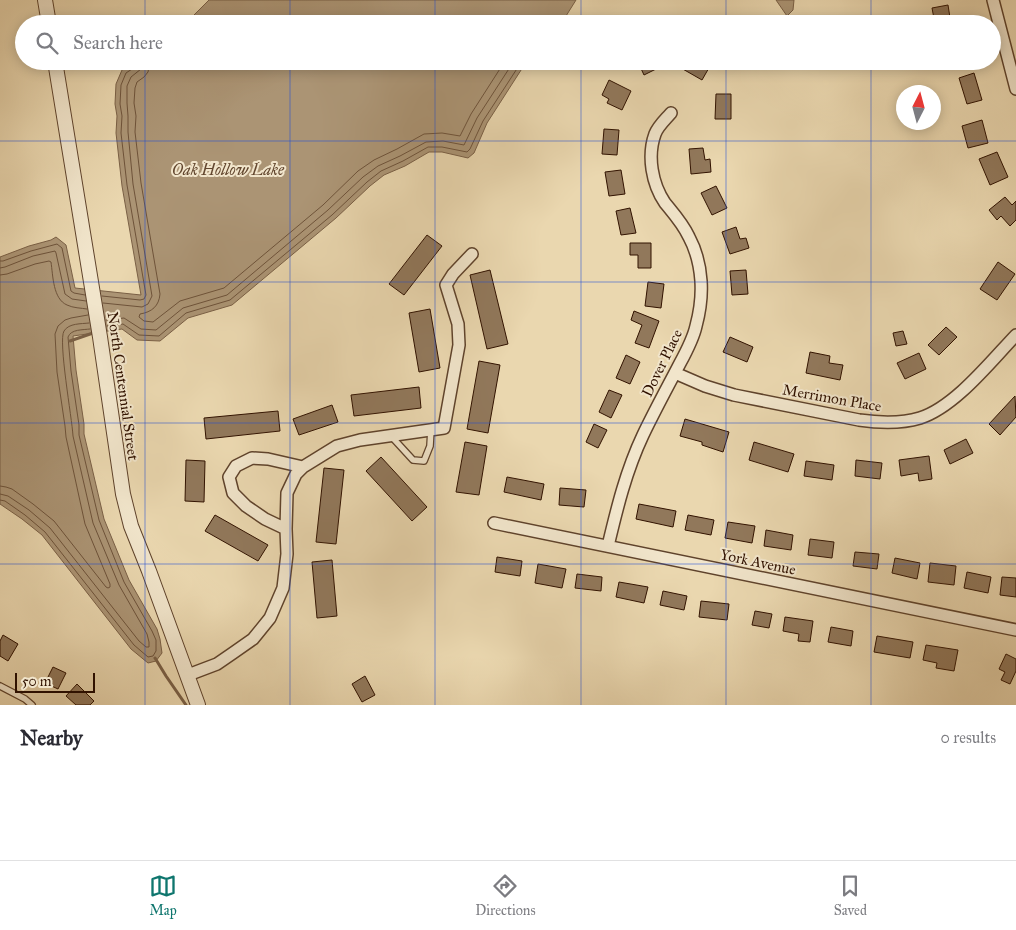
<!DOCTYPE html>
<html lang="en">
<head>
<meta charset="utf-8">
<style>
  :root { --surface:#fff; --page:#f2f2f3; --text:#2b2b33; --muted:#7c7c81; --line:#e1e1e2; --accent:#0f766e }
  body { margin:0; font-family:"IM FELL Great Primer",serif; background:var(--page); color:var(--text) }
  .compass { position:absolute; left:896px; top:85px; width:45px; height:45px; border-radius:50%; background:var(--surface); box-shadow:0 2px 12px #0003; rotate:6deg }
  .scale { position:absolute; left:15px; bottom:12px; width:80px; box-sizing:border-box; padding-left:5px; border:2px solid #311200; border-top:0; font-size:14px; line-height:18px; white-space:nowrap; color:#311200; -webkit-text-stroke:4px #f1e5cb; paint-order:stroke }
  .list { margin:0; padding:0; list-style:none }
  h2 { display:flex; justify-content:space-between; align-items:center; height:65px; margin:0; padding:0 20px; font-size:21px }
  h2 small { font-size:16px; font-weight:400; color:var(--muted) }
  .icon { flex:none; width:28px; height:28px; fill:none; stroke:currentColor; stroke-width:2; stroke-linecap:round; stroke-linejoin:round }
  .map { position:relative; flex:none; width:1016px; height:705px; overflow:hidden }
  .search { position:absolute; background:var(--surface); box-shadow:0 2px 12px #0003; left:15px; right:15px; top:15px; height:55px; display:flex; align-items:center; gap:12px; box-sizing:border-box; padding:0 18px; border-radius:28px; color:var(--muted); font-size:19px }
  .sheet { height:155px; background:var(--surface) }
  nav { display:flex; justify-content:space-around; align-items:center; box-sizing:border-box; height:70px; border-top:1px solid var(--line); background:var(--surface); font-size:14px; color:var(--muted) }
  nav a { display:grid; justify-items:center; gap:2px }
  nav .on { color:var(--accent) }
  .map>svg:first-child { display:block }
  .water { fill:#ab9474; stroke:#7a6046 }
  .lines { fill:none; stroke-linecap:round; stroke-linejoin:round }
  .shore { stroke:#6e533a; stroke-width:1 }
  .stream { stroke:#7a6046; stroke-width:3 }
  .building { fill:#91785b; stroke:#311200 }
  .service-casing { stroke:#5f432c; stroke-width:8 }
  .minor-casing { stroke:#5f432c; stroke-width:14 }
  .tertiary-casing { stroke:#5f432c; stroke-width:16 }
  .service { stroke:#f1e5cb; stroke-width:5.5 }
  .minor { stroke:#f1e5cb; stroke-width:11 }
  .tertiary { stroke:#f1e5cb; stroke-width:14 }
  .grid { fill:none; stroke:#1d4ed8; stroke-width:1; stroke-opacity:0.55 }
  .labels { text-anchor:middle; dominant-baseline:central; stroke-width:4; stroke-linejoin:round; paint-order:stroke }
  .street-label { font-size:15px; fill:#311200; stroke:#f1e5cb }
  .water-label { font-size:16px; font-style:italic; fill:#62462e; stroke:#f1e5cb }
</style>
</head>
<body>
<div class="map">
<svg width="1016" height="705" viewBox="0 0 1016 705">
  <rect width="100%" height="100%" fill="#ead7af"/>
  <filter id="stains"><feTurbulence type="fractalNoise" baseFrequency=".004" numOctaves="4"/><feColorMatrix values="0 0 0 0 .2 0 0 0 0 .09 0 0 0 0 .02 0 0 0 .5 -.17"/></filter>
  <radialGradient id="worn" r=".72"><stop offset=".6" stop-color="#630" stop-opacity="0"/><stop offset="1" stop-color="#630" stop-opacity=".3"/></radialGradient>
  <path class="water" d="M209,0H576L561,24H185Z
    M776,0H794L793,10L787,16Z
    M134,61H529L523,67L487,123L474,153L468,158L442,152H429L405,166L384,175L370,186L336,218L232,305L188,318L160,341L137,340L122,329L73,336L76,370L84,424V434L104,519L129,580L157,629L160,639L162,653L156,661L148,663L131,649L42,535L22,519L0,504V257L29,246L51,240L56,237L66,245L75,288L141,295L122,186L116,133L117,116L115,104L116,84L122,70Z"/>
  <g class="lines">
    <path class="shore" d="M150,61L148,72L144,77L137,82L135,88L134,103L136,116L135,132L141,183L160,294C159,306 152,312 140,314L139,317L144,321L153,322L180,301L224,288L323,205L358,171L374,160L397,149L424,134L442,133L460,136L471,114L505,61
      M0,261H3L31,251L57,244L62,248L71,291L74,293L85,295
      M0,268L5,267L33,256L55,251L56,253L65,294L72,299L86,301
      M0,275L7,274L35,264L49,261L51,262C53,276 53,299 67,305C73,308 81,308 87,309
      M102,296L140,300L144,299L146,295L127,185L121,133L122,116L120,104L121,85L126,73L135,67L136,61
      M103,303L142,307L148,304L152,296L133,184L128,132V116L127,103V86L131,77L141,69L143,61
      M106,320L124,318L141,329L156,330L183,308L227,295L328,210L363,177L378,166L400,156L426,142L443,141L464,145L477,118L514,61
      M107,326L123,324L139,335L159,336L186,313L230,300L332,215L367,182L381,171L403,161L428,147H442L467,152L470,149L483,121L522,61
      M0,486L6,487L12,489L33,504L54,521L106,587L108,588L110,587V584L85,524L66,437L65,426L57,372L55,334L58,326L65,320L71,318L88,315
      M0,494L8,496L29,510L50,528L139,641L146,647H149V642L147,634L119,585L93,523L73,436C72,418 58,341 64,331C69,323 81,324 89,323
      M0,500L5,501L25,515L45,532L134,645L148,657L153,656L156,651V640L152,631L124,582L99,520L79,435V425L71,371L68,337C71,329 83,330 90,329"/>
    <path class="stream" d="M70,341L93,333
      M155,658L166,676L186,705"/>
  </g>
  <path class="building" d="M948,5L951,24H934H935L932,8Z
    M639,61H665L666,64L644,75L638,62Z
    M684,61H701L710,66L702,80L681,68Z
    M951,61H968L969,63L952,66Z
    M974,73L982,100L967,104L959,78Z
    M609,80L631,91L622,110L607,103L609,99L602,95Z
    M716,94H731V119H715Z
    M982,120L988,143L968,148L962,126Z
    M604,129L619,130L617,155L602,154Z
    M703,148L705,160L710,159L711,172L691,174L689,149Z
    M997,152L1008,177L990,185L979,159Z
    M621,170L625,194L609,196L605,172Z
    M716,186L727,208L712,215L701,193Z
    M1005,197L1012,205L1016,201V220L1010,226L1001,216L997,220L989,210Z
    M630,208L636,233L621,235L616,211Z
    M736,227L740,239L746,238L749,248L730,254L722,232Z
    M427,235L442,246L404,295L389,284Z
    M630,243H651V268H638V255H630Z
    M998,262L1015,274L997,300L980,289Z
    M490,270L508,344L487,349L470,275Z
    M746,270L748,294L732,295L730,271Z
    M648,282L664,284L661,308L645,306Z
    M430,309L440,368L419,372L409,313Z
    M634,311L659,321L649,348L635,343L642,325L631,320Z
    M946,327L957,337L939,355L928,345Z
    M903,331L907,344L896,346L893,333Z
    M730,337L753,347L747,362L723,352Z
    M810,352L830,356L829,363L843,365L840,380L806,373Z
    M919,353L926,369L905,379L897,363Z
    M626,355L640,362L630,384L616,378Z
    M479,361L500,365L488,433L467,429Z
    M419,387L421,408L354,416L351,395Z
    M609,390L622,395L611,418L599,412Z
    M1015,396L1016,417L1000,435L989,424Z
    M332,405L338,422L299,435L293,419Z
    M278,411L280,431L206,439L204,418Z
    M685,419L729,432L723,452L702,445V442L680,436Z
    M594,424L607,430L598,448L586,442Z
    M966,439L973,453L950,464L944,450Z
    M465,442L487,446L479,495L456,492Z
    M754,442L794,454L788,472L749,460Z
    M929,456L932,479L919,481L918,473L901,476L899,460Z
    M381,457L427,507L412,521L366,471Z
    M186,460L205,461L204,502L185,501Z
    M856,460L882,463L880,479L855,476Z
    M806,461L834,465L832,480L804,476Z
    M324,468L344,470L336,544L316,542Z
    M507,477L544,484L541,500L504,492Z
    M560,488L586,490L584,507L559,505Z
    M639,504L676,511L673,527L636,519Z
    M215,515L268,545L258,561L205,531Z
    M688,515L714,520L711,535L685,530Z
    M728,522L755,526L752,543L725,538Z
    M766,530L793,535L791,550L764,546Z
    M810,539L834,542L832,558L808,555Z
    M855,552L879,554L877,569L853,566Z
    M497,557L522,561L520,576L495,572Z
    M895,558L920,563L917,579L892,573Z
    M332,560L337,616L317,618L312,562Z
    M930,563L956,566L954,585L928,582Z
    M538,564L566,569L562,588L535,583Z
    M967,572L991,577L988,593L964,588Z
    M577,574L602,577L601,591L575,588Z
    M1002,577L1016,578V597L1000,595Z
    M619,582L648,587L644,603L616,597Z
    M663,591L687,596L684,610L660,605Z
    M701,601L729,604L727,620L699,617Z
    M755,611L772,614L769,628L752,625Z
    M785,617L813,621L810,642L798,641L799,634L783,631Z
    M831,627L853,631L851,646L828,642Z
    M3,635L18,644L8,661L0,656V641Z
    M877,636L913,642L910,658L874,652Z
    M926,645L958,650L954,671L936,668L937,663L923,660Z
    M1006,654L1016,659V671L1010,684L1001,680L1005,672L999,669Z
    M53,667L66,673L58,689L45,683Z
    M365,676L375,695L362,702L352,684Z
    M77,684L94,701L90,705H76L66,696Z"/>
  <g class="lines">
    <defs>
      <path id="service" d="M391,436L413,460L424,461L430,446L431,429
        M0,686L25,699L32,705"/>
      <path id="minor" d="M993,0L1016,89
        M675,373L705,386L734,395L859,420C880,423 900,424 920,418C955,407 991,361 1016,335
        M494,523L1016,630
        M286,529L265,519L246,506L233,493L229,477L236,466L252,458L268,459L303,467
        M608,546C617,508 626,471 643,435C654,412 666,390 678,367C685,354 693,340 696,326C700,311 702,296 701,281C700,266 696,250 689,237C683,224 674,214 665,203C652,184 647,156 655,134C658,126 665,120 671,113
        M188,675L217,664L233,653L253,639L270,618L283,588L287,554L286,529L287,493L296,474L303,467L337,446L360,440L444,428L459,345L458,324L446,285L453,274L472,254"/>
      <path id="tertiary" d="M45,0L49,24
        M55,61L100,337L123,494L131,526L149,571L198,705"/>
    </defs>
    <use href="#service" class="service-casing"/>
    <use href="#minor" class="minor-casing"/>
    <use href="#tertiary" class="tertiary-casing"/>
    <use href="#service" class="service"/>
    <use href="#minor" class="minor"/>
    <use href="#tertiary" class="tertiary"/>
  </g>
  <path class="grid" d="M145,0V24M290,0V24M435,0V24M581,0V24M726,0V24M871,0V24M145,61V705M290,61V705M435,61V705M581,61V705M726,61V705M871,61V705M0,141H1016M0,282H1016M0,423H1016M0,564H1016"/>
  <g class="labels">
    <g class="street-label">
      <text transform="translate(662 363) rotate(-64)">Dover Place</text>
      <text transform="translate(123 386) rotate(82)">North Centennial Street</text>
      <text transform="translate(832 398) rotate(10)">Merrimon Place</text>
      <text transform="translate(758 562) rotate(12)">York Avenue</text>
    </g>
    <g class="water-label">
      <text x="228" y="169">Oak Hollow Lake</text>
    </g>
  </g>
  <rect width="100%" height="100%" filter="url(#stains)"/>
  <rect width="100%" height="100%" fill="url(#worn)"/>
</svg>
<svg class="compass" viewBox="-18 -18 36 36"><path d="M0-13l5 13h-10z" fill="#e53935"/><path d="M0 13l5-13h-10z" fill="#7c7c81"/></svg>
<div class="scale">50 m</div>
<div class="search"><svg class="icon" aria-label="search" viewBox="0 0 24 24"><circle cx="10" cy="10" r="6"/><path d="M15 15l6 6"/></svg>Search here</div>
</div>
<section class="sheet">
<h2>Nearby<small>0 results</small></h2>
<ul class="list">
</ul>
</section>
<nav>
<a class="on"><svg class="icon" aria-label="map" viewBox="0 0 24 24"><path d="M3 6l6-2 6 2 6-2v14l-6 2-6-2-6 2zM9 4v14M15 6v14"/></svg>Map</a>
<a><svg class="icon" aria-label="directions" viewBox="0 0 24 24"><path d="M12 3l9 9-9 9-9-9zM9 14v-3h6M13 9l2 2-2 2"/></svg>Directions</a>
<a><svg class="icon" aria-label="saved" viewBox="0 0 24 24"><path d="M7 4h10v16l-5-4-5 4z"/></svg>Saved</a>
</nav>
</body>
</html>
